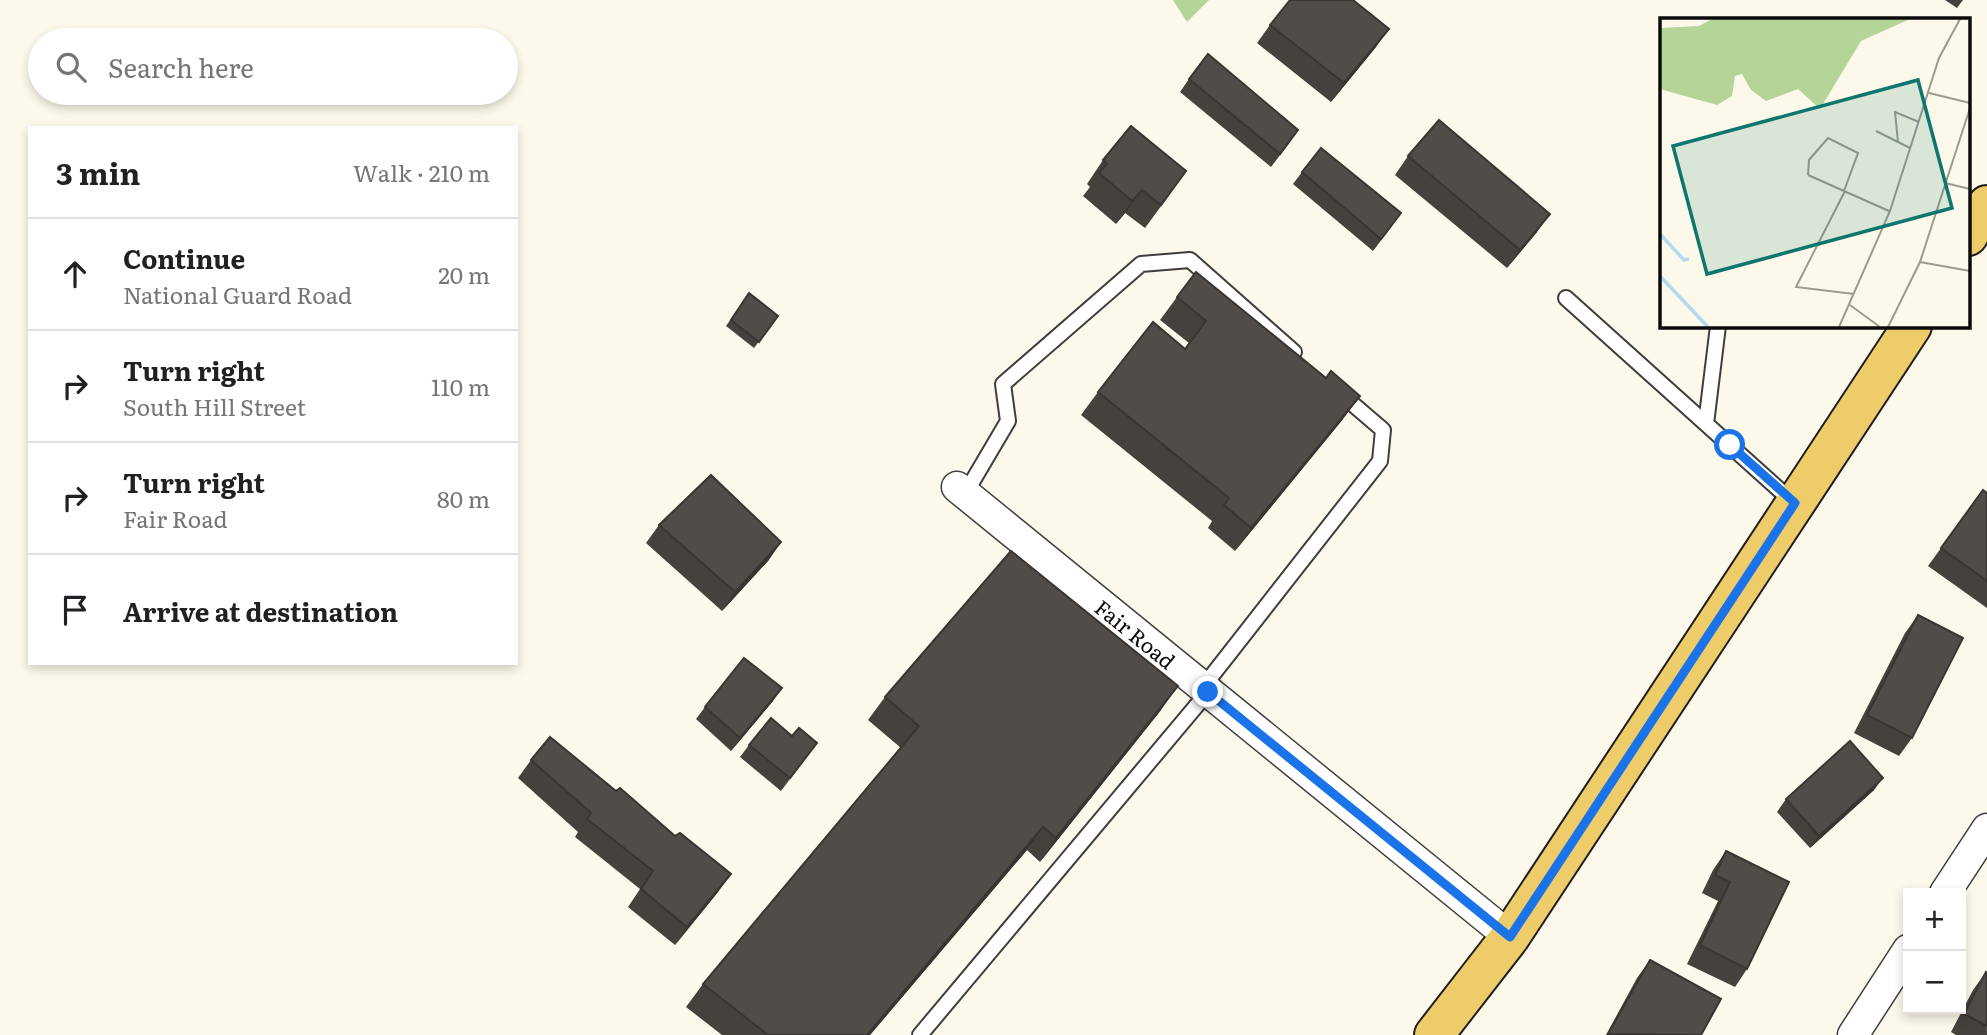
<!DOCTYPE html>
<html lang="en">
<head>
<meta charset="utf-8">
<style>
  :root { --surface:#fff; --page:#f2f2f2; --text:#202124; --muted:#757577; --line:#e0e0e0 }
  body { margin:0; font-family:Literata,serif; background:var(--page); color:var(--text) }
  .controls { position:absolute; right:21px; bottom:21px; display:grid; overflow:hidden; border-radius:0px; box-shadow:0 4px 10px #0003 }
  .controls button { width:63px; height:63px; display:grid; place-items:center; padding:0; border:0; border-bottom:2px solid var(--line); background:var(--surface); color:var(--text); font:35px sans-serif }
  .stop { position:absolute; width:21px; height:21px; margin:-16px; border:5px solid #1a73e8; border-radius:50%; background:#fff }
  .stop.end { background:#1a73e8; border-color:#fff; box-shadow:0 2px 7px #0008 }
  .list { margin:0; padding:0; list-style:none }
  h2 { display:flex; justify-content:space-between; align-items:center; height:91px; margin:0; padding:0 28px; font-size:30px }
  h2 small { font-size:23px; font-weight:400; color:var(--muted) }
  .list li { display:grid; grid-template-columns:46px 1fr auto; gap:21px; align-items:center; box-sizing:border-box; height:112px; padding:0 28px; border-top:2px solid var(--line) }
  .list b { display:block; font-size:26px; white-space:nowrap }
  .list p { margin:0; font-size:23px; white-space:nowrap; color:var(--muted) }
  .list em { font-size:23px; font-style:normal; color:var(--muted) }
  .icon { flex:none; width:38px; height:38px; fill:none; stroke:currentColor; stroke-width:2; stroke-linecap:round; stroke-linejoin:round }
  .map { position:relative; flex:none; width:1987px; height:1035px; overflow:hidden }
  .search { position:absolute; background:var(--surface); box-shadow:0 4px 10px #0003; left:28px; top:28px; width:490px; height:77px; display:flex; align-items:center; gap:18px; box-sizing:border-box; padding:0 24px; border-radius:38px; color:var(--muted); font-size:26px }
  .panel { position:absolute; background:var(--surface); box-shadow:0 4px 10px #0003; left:28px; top:126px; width:490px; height:539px; border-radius:0px }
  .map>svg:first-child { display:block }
  .forest { fill:#b4d498 }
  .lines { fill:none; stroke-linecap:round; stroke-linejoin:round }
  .service-casing { stroke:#3e3e3e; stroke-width:18 }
  .minor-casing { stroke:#3e3e3e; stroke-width:33 }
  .primary-casing { stroke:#1c1c1c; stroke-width:42 }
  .service { stroke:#fff; stroke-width:14 }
  .minor { stroke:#fff; stroke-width:30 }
  .primary { stroke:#eecc6a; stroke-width:38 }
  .wall { fill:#47413e }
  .shaded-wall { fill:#393532 }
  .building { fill:#524c48; stroke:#393532; stroke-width:2 }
  .route { stroke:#1a73e8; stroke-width:9 }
  .labels { text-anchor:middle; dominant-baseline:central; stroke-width:7; stroke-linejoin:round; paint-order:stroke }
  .street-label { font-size:21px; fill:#0b0b0b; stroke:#fff }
  .inset-river { fill:none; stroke:#b3daf1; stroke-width:3.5 }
  .inset-road { fill:none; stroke:#9c9a91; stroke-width:2 }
  .view { fill:#0f766e; fill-opacity:0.15; stroke:#0f766e; stroke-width:3.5 }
  .inset-edge { fill:none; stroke:#0b0b0b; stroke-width:3.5 }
</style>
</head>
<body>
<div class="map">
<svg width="1987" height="1035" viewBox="0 0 1987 1035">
  <rect width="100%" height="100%" fill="#fdf9ea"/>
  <path class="forest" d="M1173,0H1209L1187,22Z"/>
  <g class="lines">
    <defs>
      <path id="service" d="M1566,298L1794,503
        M1706,424L1718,326
        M965,494L1008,421L1003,384L1141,264L1190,260L1294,352
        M1203,687L1380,461L1383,430L1341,394
        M920,1035L1208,692"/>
      <g id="minor">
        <path id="s1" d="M957,487L1510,937"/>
        <path d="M1945,893L1987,829"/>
        <path d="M1853,1035L1908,950"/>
      </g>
      <path id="primary" d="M1968,236L1987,205
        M1434,1035L1510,937L1912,326"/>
    </defs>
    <use href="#service" class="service-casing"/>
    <use href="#minor" class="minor-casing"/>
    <use href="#primary" class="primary-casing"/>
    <use href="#service" class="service"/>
    <use href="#minor" class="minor"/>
    <use href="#primary" class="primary"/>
  </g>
  <path class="wall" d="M1945,0H1963L1957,8Z
    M1270,25L1376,47L1331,102L1257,43Z
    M1189,79L1290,142L1271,167L1180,92Z
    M1408,156L1537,232L1507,268L1395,175Z
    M1103,160L1170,194L1145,228L1125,213L1116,224L1083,196L1090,187L1087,184Z
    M1302,172L1392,226L1373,251L1293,184Z
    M749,293L778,316L754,348L726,326Z
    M1177,297L1343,419L1235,551L1208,528L1212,521L1081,415L1098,392L1185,349L1189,343L1160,320Z
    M1983,490L1987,493V608L1928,566Z
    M659,525L781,542L768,561L722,611L646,543Z
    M1918,615L1912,738L1899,756L1854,733L1905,633Z
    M885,697L1161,710L1040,862L1027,850L870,1035H722L686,1007L703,984L901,748L868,720Z
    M773,701L731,751L696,719L705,707Z
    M792,736L817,743L781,791L740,757L749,745Z
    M531,760L718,892L675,945L628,907L640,889L575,837L578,832L518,778Z
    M1874,790L1810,848L1777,812L1786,799Z
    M1726,851L1747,969L1735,987L1687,964L1718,901L1702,893L1713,870Z
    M1650,960L1701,1035H1606L1637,978Z
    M1986,972L1987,1035H1956L1951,1032L1973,990Z"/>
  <path class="shaded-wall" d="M1389,29L1376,47L1331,102L1344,83Z
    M1142,190L1125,213L1116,224L1132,201Z
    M1550,214L1537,232L1507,268L1520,250Z
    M1360,396L1343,419L1235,551L1251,528Z
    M781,542L768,561L722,611L735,592Z
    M1178,686L1161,710L1040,862L1056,838Z
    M782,688L773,701L731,751L740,738Z
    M1883,778L1874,790L1810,848L1819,836Z
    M1043,827L1027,850L870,1035H867Z
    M731,874L718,892L675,945L687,927Z"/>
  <path class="building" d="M1290,0H1353L1389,29L1344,83L1270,25Z
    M1208,54L1298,130L1280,154L1189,79Z
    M1439,120L1550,214L1520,250L1408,156Z
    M1131,126L1186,171L1161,205L1142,190L1132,201L1099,173L1107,164L1103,160Z
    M1321,148L1401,213L1381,239L1302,172Z
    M1196,272L1326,378L1331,371L1360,396L1251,528L1224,505L1229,498L1098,392L1153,322L1185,349L1206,321L1177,297Z
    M749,293L778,316L759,342L731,320Z
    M711,475L781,542L735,592L659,525Z
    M1983,490L1987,493V581L1941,548Z
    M1011,551L1178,686L1056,838L1043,827L867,1035H768L703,984L919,726L885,697Z
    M1918,615L1963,638L1912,738L1867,715Z
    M744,658L782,688L740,738L705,707Z
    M771,718L792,736L799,728L817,743L790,778L749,745Z
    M550,737L616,791L620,788L675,836L680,833L731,874L687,927L641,889L653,871L587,819L591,813L531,760Z
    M1850,741L1883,778L1819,836L1786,799Z
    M1726,851L1789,882L1747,969L1700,945L1730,882L1715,875Z
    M1650,960L1721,999L1701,1035L1608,1034Z
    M1986,972L1987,973V1026L1964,1014Z"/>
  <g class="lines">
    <path class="route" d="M1208,692L1510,937L1795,503L1730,445"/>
  </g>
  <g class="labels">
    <g class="street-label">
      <text stroke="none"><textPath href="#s1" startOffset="231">Fair Road</textPath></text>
    </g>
  </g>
  <g transform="translate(1660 18)">
    <rect width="310" height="310" fill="#fdf9ea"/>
    <path d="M52,1H250L201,23L160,91L138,71L106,83L91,72L82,56L75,58L72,78L57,87L0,71V10L39,8Z" fill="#b4d498"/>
    <path class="inset-river" d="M0,216L24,242L29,241M0,258L48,309"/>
    <path class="inset-road" d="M269,75L310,85M216,113L250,130M238,124L235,94L259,104M148,157L149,142L168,120L198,135L184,173M148,157L229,193M285,165L310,171M185,173L136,269L194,276M260,244L310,253M190,287L220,309M179,309L230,193L279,40L300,1M228,309L260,244L310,90"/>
    <path class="view" d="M258,62L292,190L47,256L13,128Z"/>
    <rect width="310" height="310" class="inset-edge"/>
  </g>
</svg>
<div class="controls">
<button>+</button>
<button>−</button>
</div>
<div class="stop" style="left:1730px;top:445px"></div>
<div class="stop end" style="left:1208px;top:692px"></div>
<div class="search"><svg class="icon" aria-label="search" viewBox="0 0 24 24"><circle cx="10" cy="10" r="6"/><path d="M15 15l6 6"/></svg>Search here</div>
<section class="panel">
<h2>3 min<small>Walk · 210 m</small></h2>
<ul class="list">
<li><svg class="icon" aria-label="ahead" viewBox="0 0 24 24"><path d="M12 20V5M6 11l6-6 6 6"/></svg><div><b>Continue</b><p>National Guard Road</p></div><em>20 m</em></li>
<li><svg class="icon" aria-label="right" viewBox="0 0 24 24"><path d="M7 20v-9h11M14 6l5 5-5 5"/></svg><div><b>Turn right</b><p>South Hill Street</p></div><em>110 m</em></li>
<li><svg class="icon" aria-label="right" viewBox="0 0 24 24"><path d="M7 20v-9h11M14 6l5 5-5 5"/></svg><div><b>Turn right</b><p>Fair Road</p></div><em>80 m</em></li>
<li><svg class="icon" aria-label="arrive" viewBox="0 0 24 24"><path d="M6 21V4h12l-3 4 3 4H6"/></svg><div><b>Arrive at destination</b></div></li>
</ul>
</section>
</div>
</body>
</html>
